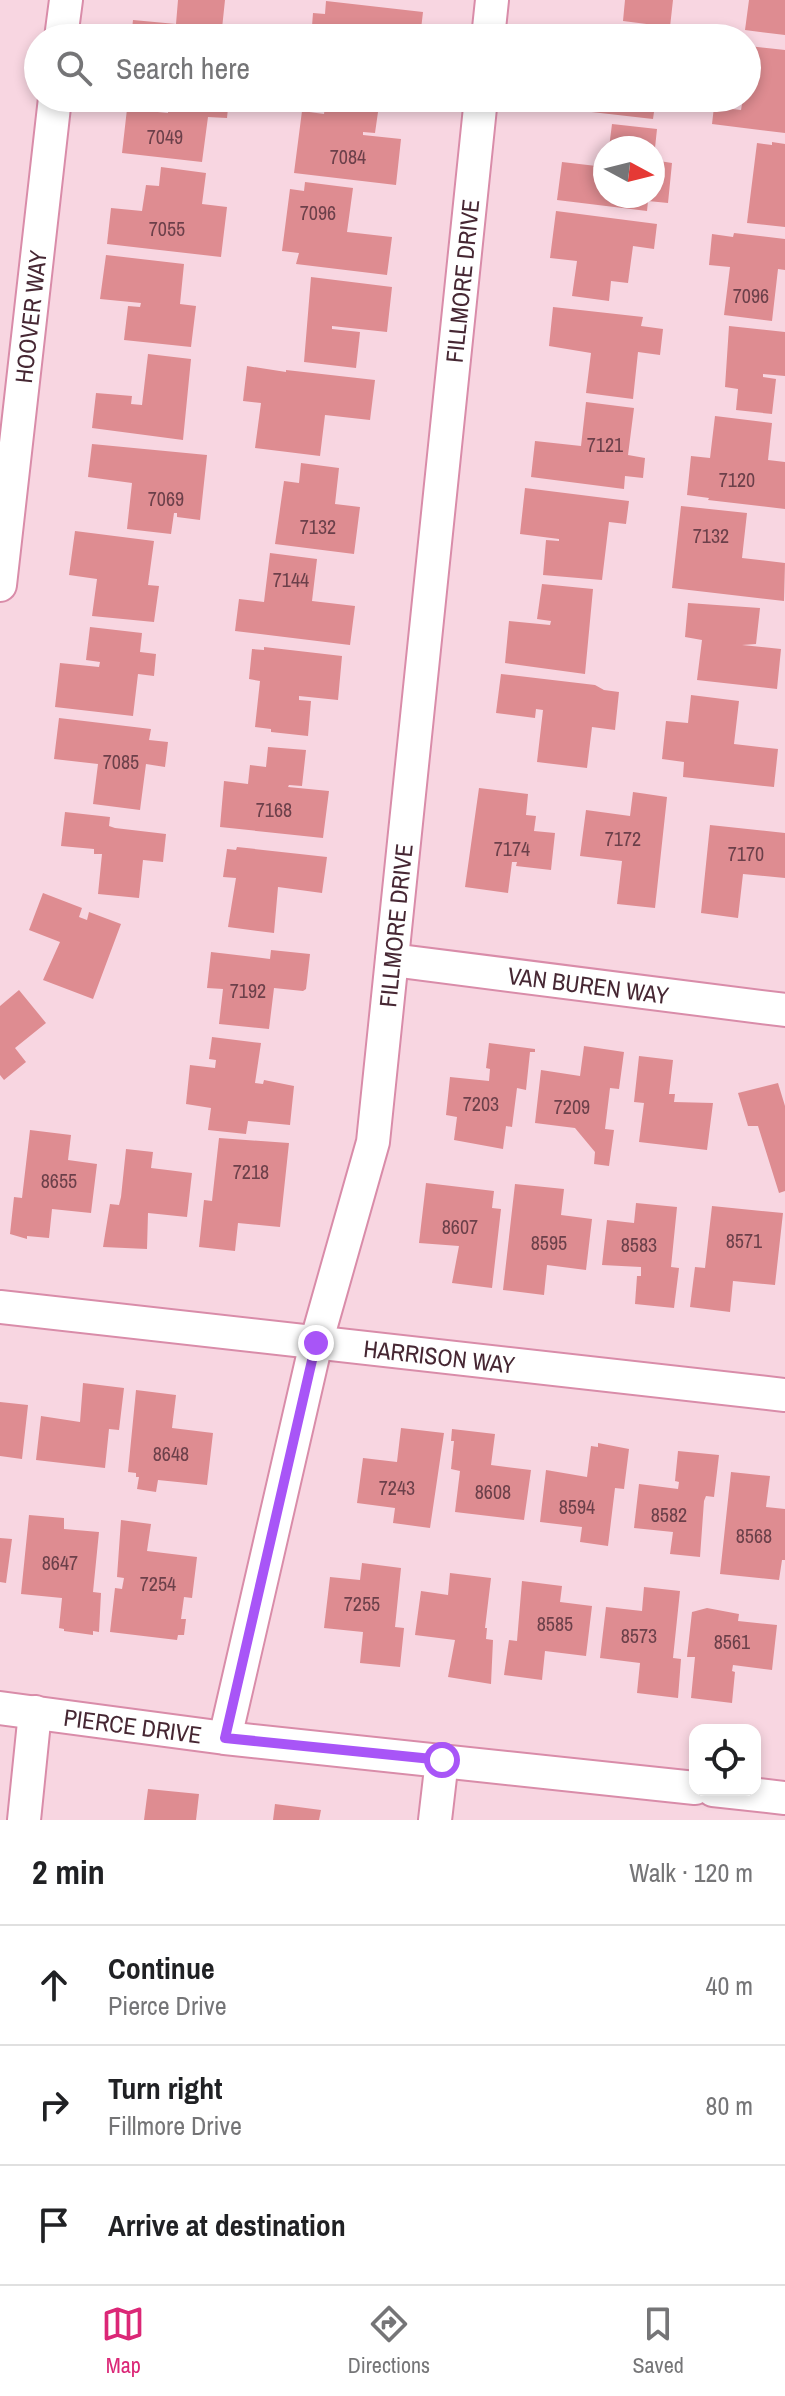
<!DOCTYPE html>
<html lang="en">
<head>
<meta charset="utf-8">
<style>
  :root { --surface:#fff; --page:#f2f2f2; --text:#202124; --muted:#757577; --line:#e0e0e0; --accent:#db2777 }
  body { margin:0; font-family:"Archivo Narrow",sans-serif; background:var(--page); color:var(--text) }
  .controls { position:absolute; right:24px; bottom:24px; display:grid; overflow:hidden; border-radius:16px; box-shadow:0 4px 12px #0003 }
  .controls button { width:72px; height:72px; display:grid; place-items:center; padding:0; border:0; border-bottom:2px solid var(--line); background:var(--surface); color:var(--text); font:40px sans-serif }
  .compass { position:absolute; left:593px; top:136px; width:72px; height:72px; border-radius:50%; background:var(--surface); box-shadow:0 4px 12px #0003; rotate:97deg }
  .stop { position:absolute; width:24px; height:24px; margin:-18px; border:6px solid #a855f7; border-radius:50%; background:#fff }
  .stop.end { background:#a855f7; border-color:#fff; box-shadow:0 2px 8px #0008 }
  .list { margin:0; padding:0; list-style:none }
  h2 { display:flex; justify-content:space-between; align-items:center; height:104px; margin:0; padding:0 32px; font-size:34px }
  h2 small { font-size:26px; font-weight:400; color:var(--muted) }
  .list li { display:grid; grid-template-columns:52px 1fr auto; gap:24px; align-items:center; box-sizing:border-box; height:120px; padding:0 32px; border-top:2px solid var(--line) }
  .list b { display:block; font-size:30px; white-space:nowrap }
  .list p { margin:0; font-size:26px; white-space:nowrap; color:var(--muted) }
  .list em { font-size:26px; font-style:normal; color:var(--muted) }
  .icon { flex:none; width:44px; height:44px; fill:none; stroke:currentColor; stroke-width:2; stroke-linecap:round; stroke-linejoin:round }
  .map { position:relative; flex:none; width:785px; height:1820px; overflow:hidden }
  .search { position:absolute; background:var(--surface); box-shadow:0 4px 12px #0003; left:24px; right:24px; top:24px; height:88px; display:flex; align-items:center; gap:20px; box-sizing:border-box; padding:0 28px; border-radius:44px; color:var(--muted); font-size:30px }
  .sheet { height:464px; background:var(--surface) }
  nav { display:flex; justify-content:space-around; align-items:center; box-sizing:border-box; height:112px; border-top:2px solid var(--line); background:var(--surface); font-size:22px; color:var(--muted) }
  nav a { display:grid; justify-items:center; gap:4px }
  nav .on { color:var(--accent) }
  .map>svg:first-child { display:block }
  .building { fill:#de8c91 }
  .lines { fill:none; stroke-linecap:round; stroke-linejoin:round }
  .minor-casing { stroke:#d98ca9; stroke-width:36 }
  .minor { stroke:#fff; stroke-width:32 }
  .route { stroke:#a855f7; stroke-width:10 }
  .labels { text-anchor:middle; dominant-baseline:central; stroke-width:6; stroke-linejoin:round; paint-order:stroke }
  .number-label { font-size:20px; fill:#6c404a }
  .street-label { font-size:24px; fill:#462733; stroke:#fff }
</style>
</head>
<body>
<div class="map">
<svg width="785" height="1820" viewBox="0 0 785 1820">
  <rect width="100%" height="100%" fill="#f8d6e1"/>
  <path class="building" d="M178,0H225L221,38H131L133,20L176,24Z
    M625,0H673L670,27L623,21Z
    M749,0H785V35L745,30Z
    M326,1L423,12L420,38H321L322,28L312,26L313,13L325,14Z
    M610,30L649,34L648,38H609Z
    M749,46L785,50V133L712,124L714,107L741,110L743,98H747Z
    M156,98H229L227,118L208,117L202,162L122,153L127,109L168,113V110L155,108Z
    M326,98H380L375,133L363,132V135L401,139L396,185L294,173L302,111L324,114Z
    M576,98H656L653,119L574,110Z
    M612,124L657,129L655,148H609Z
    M772,142L785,144V227L747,223L757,143L772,145Z
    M653,160L672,163L668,203L648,201L647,211L557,200L562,162L605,167V196H653Z
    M161,167L206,173L202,204L227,207L221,257L107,244L111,208L142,211L146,185L159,186Z
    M305,182L353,188L347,232L392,237L387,275L296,264L299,253L282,251L290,189L304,191Z
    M556,211L657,224L654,249L633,246L628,283L611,281L609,301L572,296L577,261L550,258Z
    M734,233L785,239V270L778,269L772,321L724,315L730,267L709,265L712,234L733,237Z
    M106,255L184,264L180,304L196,306L191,347L124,340L128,306L140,307L141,303L100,299Z
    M311,277L392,287L387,332L332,326V329L360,332L356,368L304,362Z
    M553,307L643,317L641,326L663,329L660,355L638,352L633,399L586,393L591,353L549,346Z
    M729,326L785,332V376L763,374V377L776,379L772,414L736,410L738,389L725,387Z
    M148,354L191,359L183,440L92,428L96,393L132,396L131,404L142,405Z
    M247,366L286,372V370L375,380L370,420L325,415L320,456L255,448L261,403L243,401Z
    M586,402L634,408L628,455L645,458L643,478L625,476L624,489L531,477L535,441L581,446Z
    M715,416L772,423L768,460L785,462V509L708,500L709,498L687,495L691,456L710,458Z
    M92,444L207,455L200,520L177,517V513H174L171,534L127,529L132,483L88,477Z
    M301,463L339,468L335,504L360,507L354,554L275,544L284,481L299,483Z
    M525,488L629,501L626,524L609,522L602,580L543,575L546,540L559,541V539L520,534Z
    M681,506L747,513L742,558L785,563L784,601L672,588Z
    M75,531L154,541L148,585L159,586L154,622L92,616L97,579L69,575Z
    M270,553L317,559L312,601L355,606L350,645L235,631L239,599L264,602Z
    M542,584L593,589L585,674L505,663L509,621L550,625L551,621L537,619Z
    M688,603L760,608L756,644L742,645L781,649L777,689L697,680L702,640L685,637Z
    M90,627L142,633L140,652L156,654L154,676L138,674L133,716L55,707L60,663L99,667L100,662L86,660Z
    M264,647L342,656L338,700L299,696V700L311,701L308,736L271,732V729L255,727L260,681L249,679L252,649L264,650Z
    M501,674L595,685L604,690L619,692L615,730L592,727L587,768L537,762L543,710L536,709L535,718L496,713Z
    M691,695L739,701L734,744L778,749L774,787L683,777L684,762L662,759L666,721L688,723Z
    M59,718L151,729L149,740L168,742L165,767L146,764L140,810L93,804L98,764L54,759Z
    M268,747L306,750L302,786L289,785L288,787L329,791L323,838L220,827L224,781L248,784L250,765L266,767Z
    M479,788L528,794L526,815L536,816L534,831L555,833L551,870L516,866L517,862H512L508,893L465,887Z
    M633,792L667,797L655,908L617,904L622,861L580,856L586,810L630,816Z
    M65,812L110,817L109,826L115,828L166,834L163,862L143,860L139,898L98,894L102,854H94V849L61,846Z
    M710,825L785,833V878L743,874L738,918L701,913Z
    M237,847L327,857L322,893L278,887L274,933L228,927L236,878L223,877L227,849L236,850Z
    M43,893L82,908L79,917L87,920L89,912L121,924L93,999L43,980L60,942L29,930Z
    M271,950L310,954L306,989L303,991L274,988L269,1029L219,1024L223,989L207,988L211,952L270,959Z
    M19,990L46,1023L15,1048L26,1062L4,1080L0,1075V1006Z
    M212,1037L261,1043L255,1083L263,1084L264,1080L294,1086L290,1125L248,1121L246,1134L208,1130L211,1108L186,1104L190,1065L215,1068L216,1060L209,1059Z
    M489,1043L535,1049V1052H530L526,1090L517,1088L512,1127L506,1126L503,1149L454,1140L457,1117L446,1115L450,1077L489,1081L490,1069L486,1068Z
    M584,1046L624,1052L619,1089L610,1088L605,1129L614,1130L609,1166L594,1164L595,1152L575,1128L535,1123L541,1070L580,1076Z
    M639,1056L673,1060L669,1094H675L674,1102L713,1103L707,1150L639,1142L644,1103L634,1102Z
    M778,1083L785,1106V1191L779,1193L758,1126H748L738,1093Z
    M30,1130L71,1135L68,1160L97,1164L91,1213L52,1209L49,1238L27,1236V1239L10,1234L14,1197L22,1198Z
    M219,1138L289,1143L280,1227L238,1223L235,1251L199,1247L204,1200L212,1201Z
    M126,1149L153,1152L151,1168L192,1173L187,1217L148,1213L147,1249L103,1247L110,1204L119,1205L121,1197Z
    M426,1183L494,1191L492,1208L501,1209L492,1288L452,1283L459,1246L419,1243Z
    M515,1184L564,1189L561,1215L592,1219L586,1270L547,1265L544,1295L503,1290Z
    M636,1203L677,1207L671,1267L679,1268L674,1308L635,1304L637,1276H641V1267L602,1265L607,1220L634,1223Z
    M712,1206L783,1213L775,1285L733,1281L730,1312L690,1307L695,1267L705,1268Z
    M83,1383L124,1388L119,1430L109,1429L105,1468L36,1460L41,1416L80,1422Z
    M136,1390L176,1395L172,1428L213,1433L207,1485L158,1480L156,1492L137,1489L139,1477H136V1473L128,1472Z
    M0,1402L28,1405L22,1459L0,1456Z
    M401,1428L444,1433L430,1528L393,1523L395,1508L357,1503L363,1458L397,1462Z
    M452,1429L495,1434L491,1465L531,1470L524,1520L455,1512L460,1471L451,1469L454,1441H451Z
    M598,1443L629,1449L624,1489L615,1488L608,1546L580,1542L582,1527L540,1522L546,1470L587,1477L591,1446L598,1447Z
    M678,1451L719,1455L714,1497L706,1496L704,1501L700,1557L670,1554L673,1532L634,1528L639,1484L678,1489L679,1482L675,1481Z
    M731,1472L770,1476L766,1507L785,1509V1560H782L779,1580L720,1574Z
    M29,1515L64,1518V1529L99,1532L93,1592L101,1593L99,1632L93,1631V1635L64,1631V1629L59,1628L62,1598L21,1594Z
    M121,1520L151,1524L147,1551L197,1557L192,1598L184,1597L181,1619H186L184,1635H178L177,1640L110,1632L115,1588L122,1589L124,1578L117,1577Z
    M0,1538L12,1539L6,1583L0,1582Z
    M362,1563L401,1568L395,1627L404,1628L400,1667L360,1663L363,1632L324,1628L330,1577L360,1580Z
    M450,1573L491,1578L485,1628H487L486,1639L493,1640L491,1684L448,1677L455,1640L415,1635L421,1591L448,1595Z
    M522,1581L562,1586L560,1602L592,1606L586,1656L545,1651L542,1680L504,1675L509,1640L517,1641Z
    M644,1587L680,1591L673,1658L681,1659L678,1698L637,1693L640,1663L600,1658L606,1607L642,1611Z
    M707,1608L739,1614L738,1621L777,1625L772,1670L733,1665L732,1671L735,1672L732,1703L691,1698L695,1657H687L692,1612Z
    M148,1789L199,1794L196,1820H144Z
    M275,1804L321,1810L319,1820H273Z"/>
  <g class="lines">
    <defs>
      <g id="minor">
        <path d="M61,38L66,0"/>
        <path d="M488,38L492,0"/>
        <path id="s1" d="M0,585L55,98"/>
        <path id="s2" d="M392,960L785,1010"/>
        <path id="s3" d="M0,1307L785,1395"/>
        <path id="s4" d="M0,1708L225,1738L695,1788"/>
        <path id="s5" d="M225,1738L316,1343L373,1142L481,98"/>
        <path d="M713,1790L785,1798"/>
        <path d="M24,1820L35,1712"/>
        <path d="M435,1820L442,1760"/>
      </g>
    </defs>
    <use href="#minor" class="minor-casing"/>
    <use href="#minor" class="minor"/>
  </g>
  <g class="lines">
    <path class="route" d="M316,1343L225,1738L442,1760"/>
  </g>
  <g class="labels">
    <g class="number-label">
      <text x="165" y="136">7049</text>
      <text x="348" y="156">7084</text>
      <text x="318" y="212">7096</text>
      <text x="167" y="228">7055</text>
      <text x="751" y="295">7096</text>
      <text x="605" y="444">7121</text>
      <text x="737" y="479">7120</text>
      <text x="166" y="498">7069</text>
      <text x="318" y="526">7132</text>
      <text x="711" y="535">7132</text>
      <text x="291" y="579">7144</text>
      <text x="121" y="761">7085</text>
      <text x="274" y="809">7168</text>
      <text x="623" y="838">7172</text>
      <text x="512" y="848">7174</text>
      <text x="746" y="853">7170</text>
      <text x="248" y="990">7192</text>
      <text x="481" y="1103">7203</text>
      <text x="572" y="1106">7209</text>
      <text x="251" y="1171">7218</text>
      <text x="59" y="1180">8655</text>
      <text x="460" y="1226">8607</text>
      <text x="744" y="1240">8571</text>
      <text x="549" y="1242">8595</text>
      <text x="639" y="1244">8583</text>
      <text x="171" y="1453">8648</text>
      <text x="397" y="1487">7243</text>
      <text x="493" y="1491">8608</text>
      <text x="577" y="1506">8594</text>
      <text x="669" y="1514">8582</text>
      <text x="754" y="1535">8568</text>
      <text x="60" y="1562">8647</text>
      <text x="158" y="1583">7254</text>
      <text x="362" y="1603">7255</text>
      <text x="555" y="1623">8585</text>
      <text x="639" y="1635">8573</text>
      <text x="732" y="1641">8561</text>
    </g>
    <g class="street-label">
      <text stroke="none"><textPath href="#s5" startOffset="1480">FILLMORE DRIVE</textPath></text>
      <text stroke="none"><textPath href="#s1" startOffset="270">HOOVER WAY</textPath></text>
      <text stroke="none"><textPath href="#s5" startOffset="832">FILLMORE DRIVE</textPath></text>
      <text stroke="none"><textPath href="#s2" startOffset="198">VAN BUREN WAY</textPath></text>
      <text stroke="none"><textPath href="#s3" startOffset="442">HARRISON WAY</textPath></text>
      <text stroke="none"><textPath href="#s4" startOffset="134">PIERCE DRIVE</textPath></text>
    </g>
  </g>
</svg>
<div class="controls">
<button><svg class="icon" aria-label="locate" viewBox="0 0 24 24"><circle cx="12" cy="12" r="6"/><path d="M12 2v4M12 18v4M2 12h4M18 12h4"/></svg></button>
</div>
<svg class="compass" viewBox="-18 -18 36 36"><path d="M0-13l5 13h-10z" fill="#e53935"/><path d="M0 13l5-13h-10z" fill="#757577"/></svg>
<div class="stop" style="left:442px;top:1760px"></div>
<div class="stop end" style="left:316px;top:1343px"></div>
<div class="search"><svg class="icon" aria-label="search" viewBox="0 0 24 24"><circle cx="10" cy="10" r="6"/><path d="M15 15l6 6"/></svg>Search here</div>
</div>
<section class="sheet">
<h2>2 min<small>Walk · 120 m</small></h2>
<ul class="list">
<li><svg class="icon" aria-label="ahead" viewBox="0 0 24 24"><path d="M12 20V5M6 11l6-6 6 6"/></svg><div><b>Continue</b><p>Pierce Drive</p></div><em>40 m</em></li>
<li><svg class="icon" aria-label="right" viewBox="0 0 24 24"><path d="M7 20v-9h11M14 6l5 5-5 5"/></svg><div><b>Turn right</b><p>Fillmore Drive</p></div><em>80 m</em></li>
<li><svg class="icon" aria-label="arrive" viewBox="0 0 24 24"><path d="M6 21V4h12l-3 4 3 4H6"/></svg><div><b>Arrive at destination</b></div></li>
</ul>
</section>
<nav>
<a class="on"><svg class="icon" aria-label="map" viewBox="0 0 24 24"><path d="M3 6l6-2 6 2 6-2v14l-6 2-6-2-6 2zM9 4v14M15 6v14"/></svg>Map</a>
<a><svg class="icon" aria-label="directions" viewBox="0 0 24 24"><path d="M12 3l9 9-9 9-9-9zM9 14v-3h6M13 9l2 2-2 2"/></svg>Directions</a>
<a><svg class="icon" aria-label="saved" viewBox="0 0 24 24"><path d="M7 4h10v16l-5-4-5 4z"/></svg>Saved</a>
</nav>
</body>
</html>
